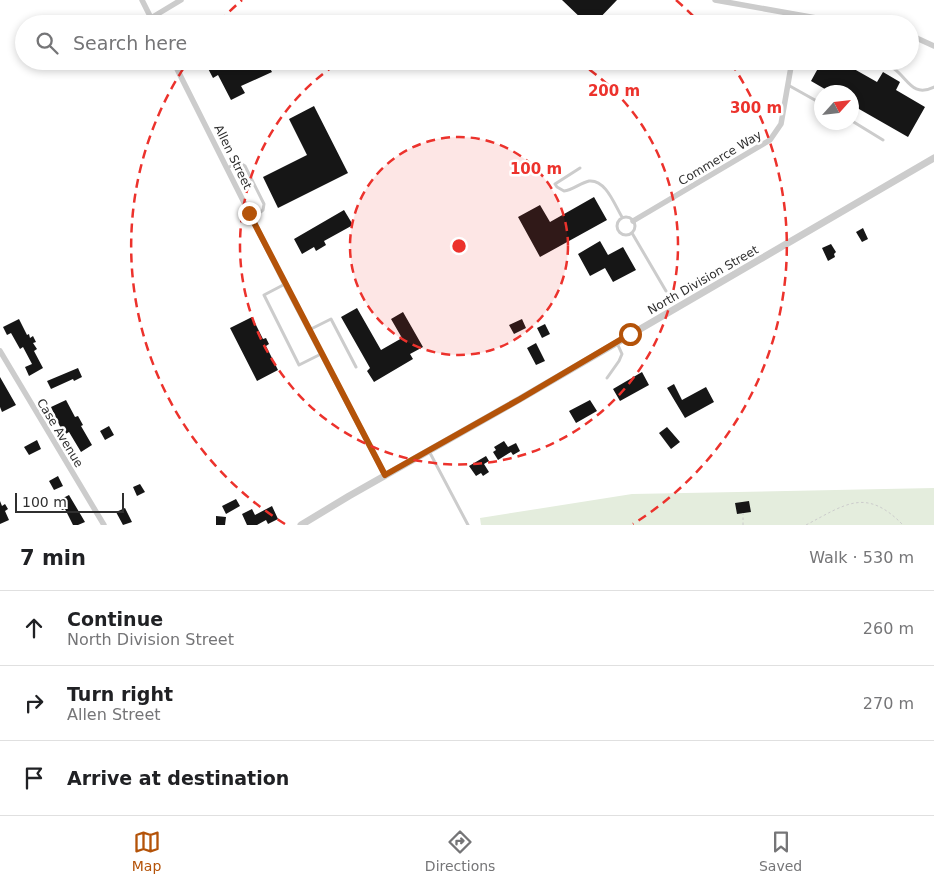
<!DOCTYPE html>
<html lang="en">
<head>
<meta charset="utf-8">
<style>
  :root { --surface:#fff; --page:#f2f2f2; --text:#202124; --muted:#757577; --line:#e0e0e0; --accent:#b45309 }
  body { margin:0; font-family:"DejaVu Sans",sans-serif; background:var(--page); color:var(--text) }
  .compass { position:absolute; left:814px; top:85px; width:45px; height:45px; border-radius:50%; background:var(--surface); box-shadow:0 2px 8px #0003; rotate:63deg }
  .scale { position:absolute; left:15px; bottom:12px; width:109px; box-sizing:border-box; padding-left:5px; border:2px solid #2f2f2f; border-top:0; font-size:14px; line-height:18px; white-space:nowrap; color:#2f2f2f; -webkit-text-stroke:4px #fff; paint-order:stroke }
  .stop { position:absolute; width:15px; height:15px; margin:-11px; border:4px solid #b45309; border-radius:50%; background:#fff }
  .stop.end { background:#b45309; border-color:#fff; box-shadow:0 1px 5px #0008 }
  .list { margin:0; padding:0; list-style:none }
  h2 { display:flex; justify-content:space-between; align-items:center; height:65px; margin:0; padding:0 20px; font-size:21px }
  h2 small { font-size:16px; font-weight:400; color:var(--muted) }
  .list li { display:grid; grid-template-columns:32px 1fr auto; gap:15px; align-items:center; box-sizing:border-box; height:75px; padding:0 20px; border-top:1px solid var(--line) }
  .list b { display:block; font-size:19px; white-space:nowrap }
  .list p { margin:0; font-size:16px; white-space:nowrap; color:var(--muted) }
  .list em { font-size:16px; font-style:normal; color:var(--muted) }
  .icon { flex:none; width:28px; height:28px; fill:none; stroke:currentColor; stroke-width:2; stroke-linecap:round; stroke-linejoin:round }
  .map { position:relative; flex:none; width:934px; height:525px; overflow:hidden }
  .search { position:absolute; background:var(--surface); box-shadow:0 2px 8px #0003; left:15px; right:15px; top:15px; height:55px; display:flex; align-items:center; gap:12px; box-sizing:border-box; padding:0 18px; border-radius:28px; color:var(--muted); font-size:19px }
  .sheet { height:290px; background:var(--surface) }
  nav { display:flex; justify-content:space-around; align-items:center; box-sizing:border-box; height:70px; border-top:1px solid var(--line); background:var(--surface); font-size:14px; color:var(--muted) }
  nav a { display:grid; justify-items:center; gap:2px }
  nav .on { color:var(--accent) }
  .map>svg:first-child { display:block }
  .green { fill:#e4eddd }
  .building { fill:#161616 }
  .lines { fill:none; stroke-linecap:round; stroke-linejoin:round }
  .path { stroke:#ccc; stroke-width:1; stroke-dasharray:2.5 2.5; stroke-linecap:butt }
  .service { stroke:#ccc; stroke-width:3 }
  .minor { stroke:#ccc; stroke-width:5.5 }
  .tertiary { stroke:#ccc; stroke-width:7 }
  .route { stroke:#b45309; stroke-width:6 }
  .ring { fill:none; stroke:#ec322c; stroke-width:2.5; stroke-dasharray:9 6 }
  .labels { text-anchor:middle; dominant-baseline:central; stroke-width:5; stroke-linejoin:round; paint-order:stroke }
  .street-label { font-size:12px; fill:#2f2f2f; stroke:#fff }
  .centre { fill:#ec322c; stroke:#fff; stroke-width:2.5 }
  .ring-label { font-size:15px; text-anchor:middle; font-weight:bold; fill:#ec322c; stroke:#fff; stroke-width:5; stroke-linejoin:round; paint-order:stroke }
</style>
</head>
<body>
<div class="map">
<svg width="934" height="525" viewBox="0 0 934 525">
  <rect width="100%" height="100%" fill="#fff"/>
  <path class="green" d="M934,488V525H481L480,518L632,494Z"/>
  <path class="building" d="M562,0H617L594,24H581L584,21Z
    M204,61H249L252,67L266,61L272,72L241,86L245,93L231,100L218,75L213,78Z
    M822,61H840L877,82L883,72L900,82L896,90L925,107L908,137L852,105V92H830L811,81Z
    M314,106L348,173L278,208L263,177L307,155L289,119Z
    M594,197L607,220L540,257L518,217L540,205L550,222Z
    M344,210L353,225L324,241L326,245L316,251L314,247L302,254L294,239Z
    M863,228L868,239L862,242L856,232Z
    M600,241L608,255L623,247L636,270L613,282L605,268L590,276L578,254Z
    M831,244L836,252L834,254L835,257L828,261L822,248Z
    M357,308L381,350L402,338L391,319L403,312L423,347L410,354L413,359L374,382L367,371L370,368L341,317Z
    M252,317L263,339L266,338L269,344L266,346L278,370L257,381L230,328Z
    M19,319L27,335L29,334L30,338L33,336L36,342L33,343L37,349L34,351L43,368L29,376L25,367L32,364L23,347L20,349L11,333L7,335L3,327Z
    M522,319L526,328L514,334L509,325Z
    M545,324L550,334L542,338L537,328Z
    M536,343L545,361L536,365L527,348Z
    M78,368L82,377L74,381L73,379L51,389L47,381Z
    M642,372L649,385L620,401L613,389Z
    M0,377L16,405L2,412L0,407Z
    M674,384L682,400L706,387L714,402L685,418L667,388Z
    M66,400L75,417L78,416L83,425L81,426L92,445L81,452L69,432L64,435L51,407Z
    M590,400L597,411L576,423L569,411Z
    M109,426L114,435L105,440L100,431Z
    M667,427L680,442L671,449L659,433Z
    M37,440L41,449L29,455L24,447Z
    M504,441L508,447L516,443L520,451L513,455L511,452L498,460L493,452L496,450L494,447Z
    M486,456L489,461L484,464L489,472L483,476L481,473L476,476L469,466Z
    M58,476L63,486L54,490L49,481Z
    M140,484L145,492L137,496L133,487Z
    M69,495L85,522L78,525H73L65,509L62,510L57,501Z
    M236,499L240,506L226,514L222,506Z
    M0,501L2,506L5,504L8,509L5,511L9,520L0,524Z
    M749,501L751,512L737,514L735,503Z
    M272,506L278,519L268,524L266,520L257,525H247L242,514L252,509L255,515Z
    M125,508L132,522L123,525L116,512Z
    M216,516L226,517L225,525H216Z"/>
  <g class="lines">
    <path class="path" d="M743,525V513
      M806,525C846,504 866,487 903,525"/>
    <path class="service" d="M878,61C883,63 889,65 893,68C908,78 912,98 934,87
      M895,69L898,61
      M788,85L822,104
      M852,121L883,140
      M227,168L239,162L245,166L264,204L263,210L252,219
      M580,168L555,184L557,187L564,191C573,190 580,183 589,181C606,179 615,206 622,217
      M617 226a9 9 0 1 1 18 0a9 9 0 1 1-18 0Z
      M632,233L666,291
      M285,284L264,295L299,365L321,354
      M309,330L331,319L356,367
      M607,378L619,361L622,354L617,343
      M429,451L468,525"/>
    <path class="minor" d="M142,0L154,24
      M715,0L850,24
      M151,18L181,0
      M799,24L800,15
      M910,35L934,46
      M173,61L285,284L385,475
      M633,221L770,140L781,124L792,61
      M0,351L104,525"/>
    <path class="tertiary" d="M301,525L349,496L520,399L934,158"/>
  </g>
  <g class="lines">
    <path class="route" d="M249,213L385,475L520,399L630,334"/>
  </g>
  <circle cx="459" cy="246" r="109" fill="#ec322c" fill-opacity=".12"/>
  <g class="ring">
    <circle cx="459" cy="246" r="109"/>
    <path d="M577 61A219 219 0 1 1 341 61"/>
    <path d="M285 524A328 328 0 0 1 187 63M219 22A328 328 0 0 1 242 0M676 0A328 328 0 0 1 699 22M731 63A328 328 0 0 1 633 524"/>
  </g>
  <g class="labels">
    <g class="street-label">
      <text transform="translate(233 157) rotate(64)">Allen Street</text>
      <text transform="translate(720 158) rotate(-31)">Commerce Way</text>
      <text transform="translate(703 280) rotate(-30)">North Division Street</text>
      <text transform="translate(60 433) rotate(59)">Case Avenue</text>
    </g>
  </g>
  <circle cx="459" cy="246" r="8" class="centre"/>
  <g class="ring-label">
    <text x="614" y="96">200 m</text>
    <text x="756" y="113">300 m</text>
    <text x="536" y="174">100 m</text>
  </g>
</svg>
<svg class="compass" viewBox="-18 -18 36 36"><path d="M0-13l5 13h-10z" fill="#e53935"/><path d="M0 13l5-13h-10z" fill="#757577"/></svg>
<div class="scale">100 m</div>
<div class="stop" style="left:630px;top:334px"></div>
<div class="stop end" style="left:249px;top:213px"></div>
<div class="search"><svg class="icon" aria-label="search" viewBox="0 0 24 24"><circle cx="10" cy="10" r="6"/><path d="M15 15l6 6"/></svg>Search here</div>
</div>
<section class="sheet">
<h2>7 min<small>Walk · 530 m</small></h2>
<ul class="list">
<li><svg class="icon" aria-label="ahead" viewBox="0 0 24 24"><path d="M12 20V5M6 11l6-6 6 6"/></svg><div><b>Continue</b><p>North Division Street</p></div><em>260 m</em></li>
<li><svg class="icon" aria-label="right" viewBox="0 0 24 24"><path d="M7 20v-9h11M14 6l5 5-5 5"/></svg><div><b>Turn right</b><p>Allen Street</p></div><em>270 m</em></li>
<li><svg class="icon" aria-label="arrive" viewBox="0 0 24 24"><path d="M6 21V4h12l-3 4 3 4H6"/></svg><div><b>Arrive at destination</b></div></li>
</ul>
</section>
<nav>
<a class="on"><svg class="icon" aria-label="map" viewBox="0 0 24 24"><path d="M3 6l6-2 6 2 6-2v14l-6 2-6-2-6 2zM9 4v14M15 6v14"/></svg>Map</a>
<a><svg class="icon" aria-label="directions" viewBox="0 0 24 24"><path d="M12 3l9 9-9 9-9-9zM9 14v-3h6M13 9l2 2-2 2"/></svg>Directions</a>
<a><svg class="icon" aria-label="saved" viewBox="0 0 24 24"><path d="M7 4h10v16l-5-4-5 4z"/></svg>Saved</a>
</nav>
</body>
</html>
